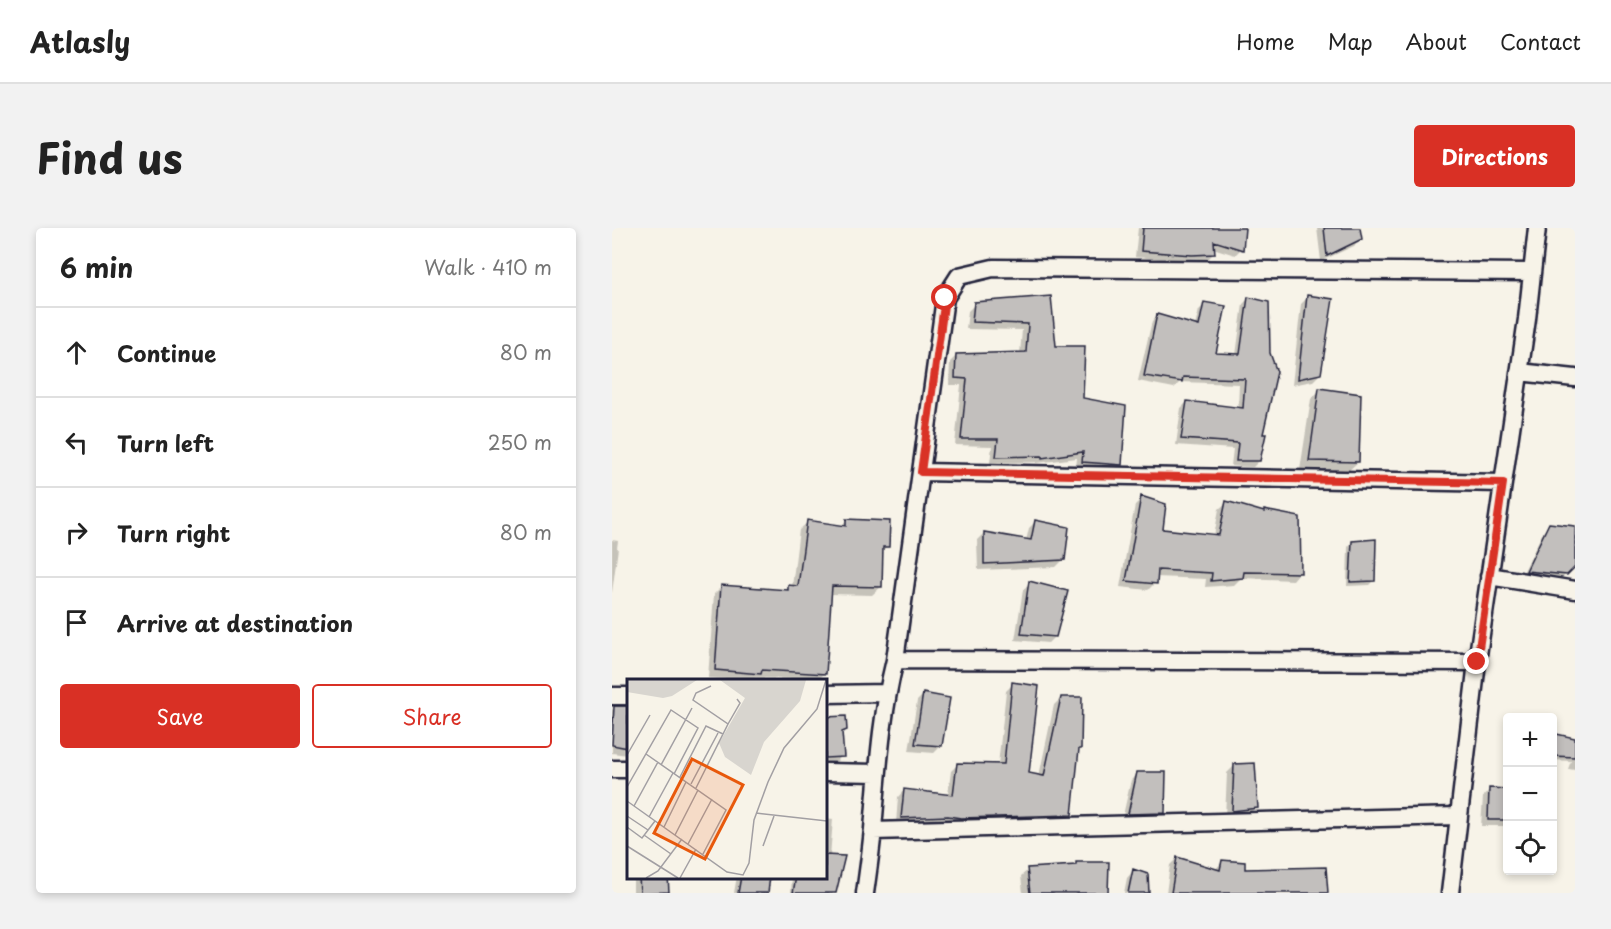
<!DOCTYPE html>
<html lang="en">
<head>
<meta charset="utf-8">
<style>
  :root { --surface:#fff; --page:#f2f2f2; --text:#222; --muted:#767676; --line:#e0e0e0; --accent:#d93025 }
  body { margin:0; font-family:"Playpen Sans",sans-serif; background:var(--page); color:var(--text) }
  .controls { position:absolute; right:18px; bottom:18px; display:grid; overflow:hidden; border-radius:6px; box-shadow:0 3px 9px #0003 }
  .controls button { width:54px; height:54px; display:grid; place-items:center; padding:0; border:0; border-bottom:2px solid var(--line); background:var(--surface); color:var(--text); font:30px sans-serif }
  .stop { position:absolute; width:18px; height:18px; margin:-14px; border:4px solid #d93025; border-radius:50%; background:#fff }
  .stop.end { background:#d93025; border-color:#fff; box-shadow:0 2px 6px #0008 }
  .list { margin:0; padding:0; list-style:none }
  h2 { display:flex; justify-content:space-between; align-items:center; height:78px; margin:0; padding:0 24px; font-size:26px }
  h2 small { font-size:20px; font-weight:400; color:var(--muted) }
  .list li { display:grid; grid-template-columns:39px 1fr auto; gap:18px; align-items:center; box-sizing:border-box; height:90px; padding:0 24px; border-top:2px solid var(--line) }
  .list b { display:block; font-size:22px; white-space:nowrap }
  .list em { font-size:20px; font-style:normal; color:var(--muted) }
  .actions { display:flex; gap:12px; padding:18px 24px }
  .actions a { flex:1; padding:14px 0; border:2px solid var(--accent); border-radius:6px; text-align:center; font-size:21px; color:var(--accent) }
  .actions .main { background:var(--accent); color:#fff }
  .icon { flex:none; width:33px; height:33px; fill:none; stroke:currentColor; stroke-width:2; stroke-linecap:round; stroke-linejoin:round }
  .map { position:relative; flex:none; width:963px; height:665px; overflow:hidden; border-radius:6px }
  header { display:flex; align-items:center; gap:36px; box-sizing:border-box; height:84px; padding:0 30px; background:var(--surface); border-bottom:2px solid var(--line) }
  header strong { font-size:28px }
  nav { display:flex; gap:33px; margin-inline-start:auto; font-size:21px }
  .intro { display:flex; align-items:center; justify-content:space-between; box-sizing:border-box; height:144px; padding:0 36px }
  h1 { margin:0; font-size:42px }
  .button { padding:15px 27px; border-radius:6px; background:var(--accent); color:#fff; font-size:21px; font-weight:700 }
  main { display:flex; gap:36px; padding:0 36px }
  aside { flex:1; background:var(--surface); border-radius:6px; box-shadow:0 3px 9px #0003 }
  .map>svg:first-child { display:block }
  .shadow { fill:#0003 }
  .building { fill:#c2bfbd; stroke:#22223b; stroke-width:1.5 }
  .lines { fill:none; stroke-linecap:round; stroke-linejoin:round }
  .minor-casing { stroke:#22223b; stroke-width:21 }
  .minor { stroke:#f7f3e8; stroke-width:16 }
  .route { stroke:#d93025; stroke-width:8 }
  .inset-road { fill:none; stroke:#a29fa3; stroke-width:1.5 }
  .view { fill:#e8590c; fill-opacity:0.15; stroke:#e8590c; stroke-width:3 }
  .inset-edge { fill:none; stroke:#22223b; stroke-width:3 }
</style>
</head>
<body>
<header>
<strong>Atlasly</strong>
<nav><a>Home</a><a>Map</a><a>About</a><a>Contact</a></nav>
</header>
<div class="intro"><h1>Find us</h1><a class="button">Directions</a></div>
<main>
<aside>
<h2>6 min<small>Walk · 410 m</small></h2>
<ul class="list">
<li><svg class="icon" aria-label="ahead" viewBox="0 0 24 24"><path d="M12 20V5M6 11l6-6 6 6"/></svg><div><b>Continue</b></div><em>80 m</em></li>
<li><svg class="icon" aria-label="left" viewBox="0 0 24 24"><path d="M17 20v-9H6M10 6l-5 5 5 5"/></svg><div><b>Turn left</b></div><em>250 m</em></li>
<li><svg class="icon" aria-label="right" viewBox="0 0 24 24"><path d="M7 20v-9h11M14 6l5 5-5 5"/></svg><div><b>Turn right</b></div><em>80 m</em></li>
<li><svg class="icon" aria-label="arrive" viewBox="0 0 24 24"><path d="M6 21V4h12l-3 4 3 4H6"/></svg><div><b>Arrive at destination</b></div></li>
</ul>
<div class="actions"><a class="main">Save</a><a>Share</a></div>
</aside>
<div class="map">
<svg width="963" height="665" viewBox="0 0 963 665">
  <rect width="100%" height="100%" fill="#f7f3e8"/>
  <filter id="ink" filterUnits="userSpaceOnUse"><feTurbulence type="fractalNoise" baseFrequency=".0167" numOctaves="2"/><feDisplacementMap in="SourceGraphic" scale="12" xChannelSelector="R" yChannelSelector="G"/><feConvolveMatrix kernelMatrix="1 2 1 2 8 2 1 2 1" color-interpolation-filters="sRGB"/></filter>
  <g filter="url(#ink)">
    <path class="shadow" d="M526,0H632L629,21L623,27L601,20V26L595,32L573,33L523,29Z
      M705,0H746L749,11L742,18L709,33Z
      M696,69L708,146L701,153L680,157L689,76Z
      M438,70L443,120L469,171L509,237L502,243L464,240L465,230L424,235V234L378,235L380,218L343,217L349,157H337L338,134L345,127L408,126L410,102L354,101L356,83L363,76Z
      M637,70L649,207L647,233L641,239L619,238L621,221L564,217L569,180L575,174L626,181L627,156L568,154L562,160L526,153L540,93L546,87L583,98L587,82L593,76L602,126L624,127L631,76Z
      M708,162L746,234L736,243L688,242L699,171Z
      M530,270L549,303L602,308L607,281L614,275L687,345L681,352L629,350L622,357L593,359L594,351L544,349L543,355L536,362L508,359L523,277Z
      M235,292L275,318L269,324V359L260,367L218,366L213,445L206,452L143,450L141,452H124L96,450L102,366L110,358L173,363L177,359H180L187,302L196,294L229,298Z
      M424,293L451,332L444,339L366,342L365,312L372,305L414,313L417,300Z
      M938,297L963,300V337L947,353L909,349L931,304Z
      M0,312L6,313L5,320H6L0,365Z
      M740,314L761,353L757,357L735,358L736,319Z
      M417,355L443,408L436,415L403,412L411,362Z
      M401,456L415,546L427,548L442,477L449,470L468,520L466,523L458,587L452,593L284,596L286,569L292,562L336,567L339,543L346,536L386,537L394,463Z
      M312,466L329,518L322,525L297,523L305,473Z
      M16,479V527L0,525V482L2,480Z
      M213,491L233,501L229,506L230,528L223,535L213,536Z
      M940,506L963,511V542L956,541L959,533L940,532Z
      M622,538L644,579L637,586L613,589L615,545Z
      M526,545L552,584L545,591L510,592L519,552Z
      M877,562H896V598H869L871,569Z
      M213,590L221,591L218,629L231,630L223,665H179L180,648H213Z
      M565,630L603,642L610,634L631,642L713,641L714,665H554L558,637Z
      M495,635V665H411L409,648L416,642L462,639L464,636Z
      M521,643L535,648V665H512L515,650Z
      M21,648H55L56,663L54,665H21Z
      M125,648H156L154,665H122Z"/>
    <path class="building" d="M531,0H633L631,22L602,13L603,26L580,27L529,23Z
      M712,0H748L750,11L715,28Z
      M695,67L721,71L709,146L686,151Z
      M439,68L444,118H473L471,170L514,178L510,237L470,234L471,224L430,230V228L384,229L386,211H349L355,151L343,150L344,126L414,124L416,96L360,94L362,74Z
      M636,69L657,74L658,125L665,144L651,206H654L648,233H624L626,215L569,211L575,173L631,180L633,151L571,149L570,154L532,148L545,86L587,98L592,74L614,78L604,125L628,126Z
      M707,160L749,166L747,234L697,233Z
      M529,268L554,276L551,301L607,307L614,273L652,284V282L688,289L689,345L632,344L631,350L599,353L600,345L546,342L545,356L514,353Z
      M234,291L278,293L277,319H271L270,359L220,358L214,446L150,442L149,446L103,442L109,357L176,362V357L186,358L195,292L234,298Z
      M423,292L457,299L453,332L372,336V304L419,312Z
      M937,295L963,298V339L955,347L914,343Z
      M764,311L763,353L738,354L740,313Z
      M417,353L456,363L444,409L409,406Z
      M400,454L427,458L417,545L432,548L449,469H470L469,521H467L460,587L349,590L336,588L289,590L292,561L341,567L345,535L392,536Z
      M311,465L338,470L330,518L303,516Z
      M2,478H16V520L0,517Z
      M234,488L235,502L230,504L232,529L213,530V489Z
      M940,505L963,510V529L940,528Z
      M643,535L646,580L620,583L622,536Z
      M525,544H554L553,585L516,586Z
      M877,560L896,561V592H876Z
      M213,627L233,628L224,665H181L184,648H213Z
      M565,629L608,642L610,632L633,634V641L714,639L716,665H559Z
      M464,634H497L496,665H418L415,640L464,637Z
      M521,641L536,646L537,665H516Z
      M27,648H56L57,664L28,665Z
      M129,648H158L156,665H126Z"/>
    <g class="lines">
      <defs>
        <path id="minor" d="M907,144L963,150
          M309,244L891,255
          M877,348L963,362
          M283,432L865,434
          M213,466L275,465
          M0,468H16
          M0,541H16
          M213,544L265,545
          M261,603L846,588
          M253,665C256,644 259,622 261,601C266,543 269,488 283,432L333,70L347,48L381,40L920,44
          M838,665L865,434L915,91L925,0"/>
      </defs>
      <use href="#minor" class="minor-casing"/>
      <use href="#minor" class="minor"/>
    </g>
  </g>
  <g class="lines" filter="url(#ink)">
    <path class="route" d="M333,70L309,244L891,255L865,434"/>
  </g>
  <g transform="translate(15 451)">
    <rect width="200" height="200" fill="#f7f3e8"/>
    <path d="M0,1H70L45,17L36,19L0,13ZM93,1H179L173,22L137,63L124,96L98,78L92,64L118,19Z" fill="#d8d5cf"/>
    <path class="inset-road" d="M101,45L113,24L110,20M19,75L99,131L76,175M0,76L23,36M34,86L65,29M53,98L79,47L96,55M64,105L91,54M0,108L44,31L71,49L47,95M69,109L101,45L66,21L69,14L84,7M0,122L100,193L116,196L122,184L127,141L141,103L157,69L190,30L199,1M7,127L31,83M129,134L200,142M0,137L21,151M22,138L46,94M0,148L15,159L28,142M37,148L59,103M17,156L44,175M48,156L71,111M61,165L85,120M0,167L51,199M136,167L147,137M19,199L31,192L55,160M53,199L69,170"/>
    <path class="view" d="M65,80L116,106L78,180L27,154Z"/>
    <rect width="200" height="200" class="inset-edge"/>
  </g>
</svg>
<div class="controls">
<button>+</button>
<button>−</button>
<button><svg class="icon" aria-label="locate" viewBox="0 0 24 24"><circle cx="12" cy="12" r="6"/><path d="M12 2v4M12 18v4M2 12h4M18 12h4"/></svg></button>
</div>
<div class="stop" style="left:333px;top:70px"></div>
<div class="stop end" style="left:865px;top:434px"></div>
</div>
</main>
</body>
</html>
